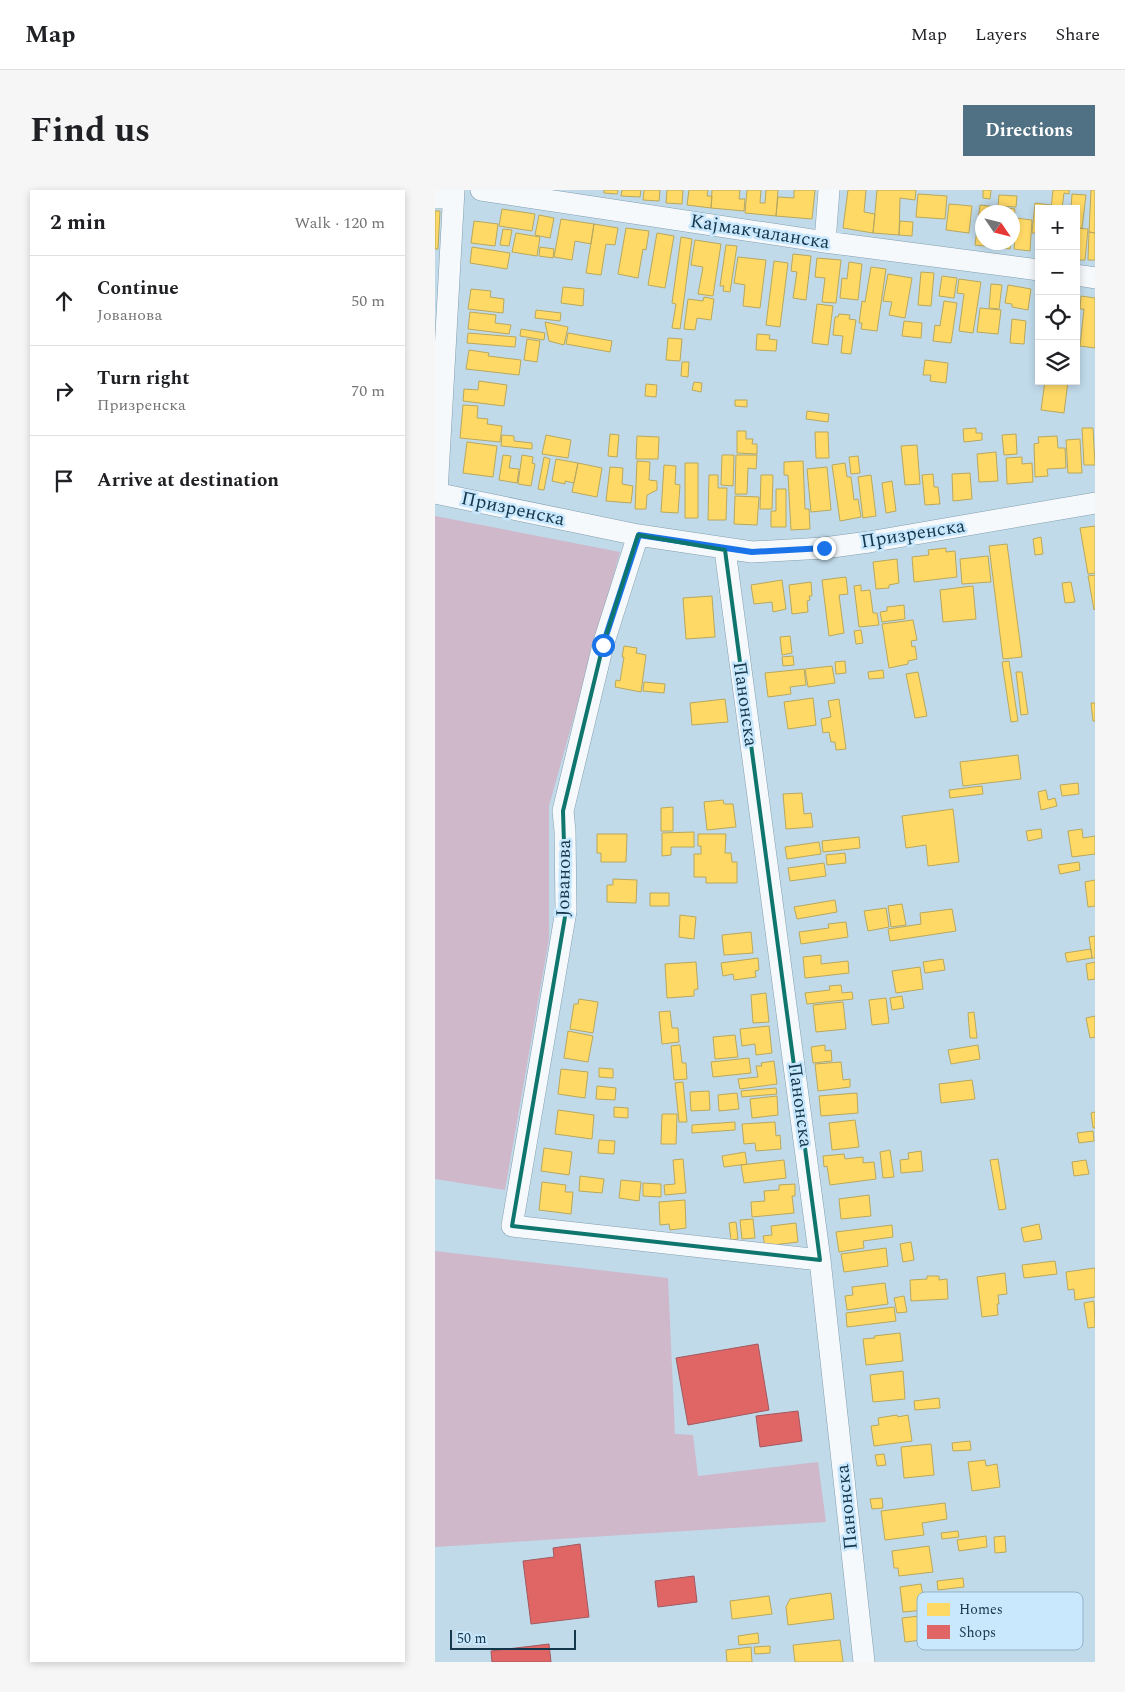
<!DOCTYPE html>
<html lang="en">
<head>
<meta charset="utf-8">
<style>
  :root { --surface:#fff; --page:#f6f6f6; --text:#202124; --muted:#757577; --line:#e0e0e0; --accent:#507083 }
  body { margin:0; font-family:Spectral,serif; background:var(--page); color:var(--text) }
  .controls { position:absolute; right:15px; top:15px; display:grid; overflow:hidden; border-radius:0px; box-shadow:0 2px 8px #0003 }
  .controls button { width:45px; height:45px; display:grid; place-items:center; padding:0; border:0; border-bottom:1px solid var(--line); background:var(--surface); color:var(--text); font:25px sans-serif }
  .compass { position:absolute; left:540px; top:15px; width:45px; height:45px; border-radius:50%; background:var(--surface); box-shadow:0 2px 8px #0003; rotate:125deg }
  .scale { position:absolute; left:15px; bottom:12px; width:126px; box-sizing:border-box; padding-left:5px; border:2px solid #14374b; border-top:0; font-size:14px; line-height:18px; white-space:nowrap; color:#14374b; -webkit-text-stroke:4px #c9e8fd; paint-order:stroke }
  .stop { position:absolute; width:15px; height:15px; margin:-11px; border:4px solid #1a73e8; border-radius:50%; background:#fff }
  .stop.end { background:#1a73e8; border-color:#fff; box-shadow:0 1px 5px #0008 }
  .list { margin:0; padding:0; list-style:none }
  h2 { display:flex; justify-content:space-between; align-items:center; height:65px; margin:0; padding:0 20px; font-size:21px }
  h2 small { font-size:16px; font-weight:400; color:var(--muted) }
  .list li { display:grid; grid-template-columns:32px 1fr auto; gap:15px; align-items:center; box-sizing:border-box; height:90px; padding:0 20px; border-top:1px solid var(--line) }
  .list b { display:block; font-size:19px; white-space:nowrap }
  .list p { margin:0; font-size:16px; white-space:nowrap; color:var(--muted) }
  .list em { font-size:16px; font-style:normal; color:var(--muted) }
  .icon { flex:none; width:28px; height:28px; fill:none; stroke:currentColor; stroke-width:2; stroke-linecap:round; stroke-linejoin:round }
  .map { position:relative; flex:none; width:660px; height:1472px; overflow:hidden; border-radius:0px }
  header { display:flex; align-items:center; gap:30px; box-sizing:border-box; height:70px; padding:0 25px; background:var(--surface); border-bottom:1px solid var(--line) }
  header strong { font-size:24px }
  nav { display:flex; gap:28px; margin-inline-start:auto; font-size:18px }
  .intro { display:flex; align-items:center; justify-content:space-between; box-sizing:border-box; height:120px; padding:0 30px }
  h1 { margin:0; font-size:35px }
  .button { padding:12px 22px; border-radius:0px; background:var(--accent); color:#fff; font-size:18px; font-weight:700 }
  main { display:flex; gap:30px; padding:0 30px }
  aside { flex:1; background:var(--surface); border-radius:0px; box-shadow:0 2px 8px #0003 }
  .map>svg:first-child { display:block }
  .green { fill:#ceb8ca }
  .homes { fill:#ffd966; stroke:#b8a85e }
  .shops { fill:#e06666; stroke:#a3585e }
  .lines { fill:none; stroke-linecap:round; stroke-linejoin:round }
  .minor-casing { stroke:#829eae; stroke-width:22 }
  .minor { stroke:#f6f9fc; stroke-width:21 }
  .route { stroke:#1a73e8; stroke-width:6 }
  .marked { fill:none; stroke:#0f766e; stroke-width:4; stroke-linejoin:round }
  .labels { text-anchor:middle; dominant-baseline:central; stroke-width:5; stroke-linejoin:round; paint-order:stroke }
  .street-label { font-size:19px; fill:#14374b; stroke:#c9e8fd }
  .key { fill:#c9e8fd; stroke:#93b3c8; stroke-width:1 }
  .key-label { font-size:14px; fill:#14374b }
</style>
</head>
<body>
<header>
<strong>Map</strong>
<nav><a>Map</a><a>Layers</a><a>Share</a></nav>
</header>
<div class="intro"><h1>Find us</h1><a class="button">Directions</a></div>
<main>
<aside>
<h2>2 min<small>Walk · 120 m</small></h2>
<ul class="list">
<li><svg class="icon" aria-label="ahead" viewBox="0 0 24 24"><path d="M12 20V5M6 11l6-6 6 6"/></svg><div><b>Continue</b><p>Јованова</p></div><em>50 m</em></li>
<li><svg class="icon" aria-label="right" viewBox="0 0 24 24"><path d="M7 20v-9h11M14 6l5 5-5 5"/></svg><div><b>Turn right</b><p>Призренска</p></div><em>70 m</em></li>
<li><svg class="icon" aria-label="arrive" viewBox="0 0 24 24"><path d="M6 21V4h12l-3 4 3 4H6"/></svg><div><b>Arrive at destination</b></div></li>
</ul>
</aside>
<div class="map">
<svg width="660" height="1472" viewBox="0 0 660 1472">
  <rect width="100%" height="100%" fill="#c0daea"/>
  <path class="green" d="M0,326L185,362L114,616V749L70,1000L0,989Z
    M0,1061L233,1088L240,1244L258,1245L263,1286L383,1272L391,1332L0,1357Z"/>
  <path class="homes" d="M169,0H183L182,4L169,3Z
    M187,0H206L205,7L186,6Z
    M209,0H225L224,11L208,10Z
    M232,0H248L247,14L231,13Z
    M254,0H273L272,6H277L276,18L252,15Z
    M277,0H305L304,9H310L309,21L276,18Z
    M312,0H326L325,13H330L331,0H343L341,26L310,23Z
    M359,0H380L377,29L341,26L343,7L359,8Z
    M413,0H431L429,22L440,24L438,43L408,38Z
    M481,0L480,10L465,8L464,45L438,43L442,0Z
    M548,0H556L555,9L548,8Z
    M618,0H634V4L629,3L627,19H616Z
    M656,0H660V43L654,42Z
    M483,4L512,6L510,29L481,27Z
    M637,4L651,5L647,38H641V19H636Z
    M564,5L582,6L581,17L563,16Z
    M600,13L616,15L615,19H604V43H597Z
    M514,14L537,16L534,43L511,40Z
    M545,15L562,17L561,22H548V52H576L575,59L540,55Z
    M565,17L580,19L578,38V22H564Z
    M67,19L100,24L97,41L64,36Z
    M0,21H5L3,59H0Z
    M104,25L119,28L115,48L100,45Z
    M581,28L597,30L595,61L579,59Z
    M126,29L159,34L156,54L140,51L137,70L119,67Z
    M39,31L63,34L60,56L36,53Z
    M465,31L478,32L477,46L464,45Z
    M159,34L183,38L180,55L171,54L166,85L151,83Z
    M191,38L214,41L211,60L208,59L203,88L183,84Z
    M641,38L653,39L650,70H641Z
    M68,39L77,40L74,56L65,55Z
    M654,42L660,43V70H653Z
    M81,43L105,47L102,66L77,62Z
    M222,43L239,46L230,98L213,95Z
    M246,47L257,49L245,139L237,138L241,114L237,113Z
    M260,50L286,54L278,106L263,104L268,77L256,75Z
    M291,55L302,56L295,102L288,101L289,96H285Z
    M37,57L75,63L72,79L35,73Z
    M105,57L119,59L118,68L104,66Z
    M358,64L376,66L371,110L358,108L362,82L356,81Z
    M303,67L331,70L325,118L308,116L310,95L299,93Z
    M382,68L406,70L401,113L387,112L390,88L380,87Z
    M339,71L353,73L345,137L331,135Z
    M414,72L427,74L423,110L405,108L407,88L412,89Z
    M436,77L451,79L442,141L426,139L427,133H424L427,111L430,112Z
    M486,82L499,83L496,116L483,115Z
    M453,84L477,88L470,128L454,125L457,112L448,111Z
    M507,86L522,88L519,108L504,106Z
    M524,89L546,92L538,143L524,141L529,104L522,103Z
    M556,94L567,95L564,119L554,118Z
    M573,95L596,99L593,120L577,117V114L570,113Z
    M128,97L149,99L148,116L126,113Z
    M36,99L56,101L55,107L69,109L68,123L33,119Z
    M641,106H644L641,132Z
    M646,106L660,108V158L645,156L649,119H645Z
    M269,107L279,109L276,130L262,128L260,140L249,139L253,109L268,111Z
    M509,111L522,113L516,153L498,151L500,135L505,136Z
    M382,114L398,116L393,155L377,153Z
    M545,118L566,120L563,144L542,142Z
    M101,120L126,123L125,131L100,128Z
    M35,122L61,125L60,133L76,135L74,144L33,139Z
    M404,124L415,125L414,129L421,130L416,164L406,163L408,146L398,145L400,127H403Z
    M577,129L591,131L589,154L575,153Z
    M469,131L487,133L486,148L467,146Z
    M110,132L133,137L129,155L114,151Z
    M86,139L110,143L109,150L85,146Z
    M33,143L81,147L80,157L32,153Z
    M133,143L177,151L175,162L131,154Z
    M322,144L335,145L334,149L342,150L341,161L321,160Z
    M233,148L247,149L245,171L231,170Z
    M92,149L105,151L102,172L89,170Z
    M34,160L54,163L53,166L86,170L84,185L31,179Z
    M490,170L513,173L511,193L495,191L496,185H488Z
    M247,172H254L253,187L246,186Z
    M44,191L72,195L69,216L28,211L29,199L43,200Z
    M610,191H633L629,223L606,220Z
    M259,192L267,193L266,202L257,200Z
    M211,194L222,195L221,207L210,206Z
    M300,210H312V217L300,216Z
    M28,215L43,216L42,228L53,229L52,234L67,236L65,252L25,248Z
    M372,221L394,224L393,232L371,229Z
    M541,238V243H547V250L529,252L528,239Z
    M647,238H658L660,275H649Z
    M302,241H311V249H318L317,254H322V264L302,263Z
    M380,242H393L394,268H381Z
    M175,244L184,245L182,267L173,266Z
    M581,244L582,264L569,265L567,245Z
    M67,245L79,246V251L97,253V259L66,256Z
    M111,245L136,250L133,268L107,264Z
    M202,246L224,247L223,269H201Z
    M622,246L623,258H630L631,278L612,279L613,286L600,287L599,254L604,253L603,247Z
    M645,249L647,283H633L631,250Z
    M32,252L62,256L58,287L28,283Z
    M482,255L485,294L470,295L466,256Z
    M561,262L563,291L544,292L542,264Z
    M68,265L76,266L74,278L84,279L82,293L64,290Z
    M87,265L98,267L97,273L100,274L96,296L83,294Z
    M287,265H299L298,296L286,295Z
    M301,265H322L321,279L313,278L312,304H300Z
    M423,266L425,283L416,284L414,267Z
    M109,267L115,269L109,300L103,299Z
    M587,267V274L597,273L598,292L572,294L571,268Z
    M121,269L143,273L139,293L130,291V294L117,291Z
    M202,271L215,272L214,290L222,291V300L212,305L211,319H200Z
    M368,271L370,319H374L375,339L356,340L353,285H349V272Z
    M143,273L167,278L162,307L137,302Z
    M250,273H263V328H250Z
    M410,273L412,287H416L419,310L423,309L426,327L405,331L397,275Z
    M229,275L241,276L240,294L245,295L243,323L226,322Z
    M175,277L188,278L187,294L198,296L196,313L171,311Z
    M392,277L396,320L376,322L372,279Z
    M535,283L537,309L518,311L517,284Z
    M498,284L499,297H503L505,314L490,315L487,285Z
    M274,285H283V298H292L291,330H273Z
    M326,285H338L337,319H325Z
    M436,285L441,326L428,328L423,287Z
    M457,291L461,321L451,323L447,293Z
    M341,299H351V337H336V321H341Z
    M300,306L324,307L322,335L299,334Z
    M660,336V383L653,384L645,338Z
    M606,347L608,364L600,365L598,349Z
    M572,354L587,467L568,469L554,356Z
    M511,358V362L520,361L522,387L479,392L477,367L494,365L493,360Z
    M553,366L556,392L527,394L525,369Z
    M462,369L464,393L454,395V398L441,399L438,372Z
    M660,385V419L659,420L653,386Z
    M411,387L413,404L404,405L409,443L394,446L387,390Z
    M347,390L351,419L338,422L337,412L319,414L316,395Z
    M376,392L377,406H374L375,410L372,411L373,422L357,424L354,395Z
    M636,392L640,412L630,413L627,393Z
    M426,395V401L435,400L438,423H442L444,435L424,437L419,396Z
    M538,396L541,429L508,432L505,400Z
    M277,406L280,447L251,449L248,408Z
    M469,415L470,429L447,432L445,422L452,421V417Z
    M478,430L482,450L476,451L477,457L480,456L482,469L473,471V474L454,478L447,434Z
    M426,440L428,453L421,454L419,441Z
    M355,446L357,463L347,465L345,447Z
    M189,456L202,458L201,463L211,465L206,502L180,497L181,490L185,491L189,467H187Z
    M358,466L359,475L348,476L347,467Z
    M410,471L411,483L401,484L400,472Z
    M574,471L583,531L576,532L567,472Z
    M397,476L400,493L373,497L370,479Z
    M369,479L371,495L355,497L356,504L333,507L330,483Z
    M448,480L449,488L434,489L433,482Z
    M483,482L492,526L480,528L471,484Z
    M581,482H587L593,524L586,525Z
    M209,492L230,494L229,503L208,501Z
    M378,508L381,535L353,539L349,512Z
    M290,509L293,532L257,535L255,513Z
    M404,509L411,559L401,560L400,552H396L394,542L388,543L386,529L396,527L393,511Z
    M656,513H660V531H658Z
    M583,565L586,589L528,596L525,572Z
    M643,593L644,604L627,606L625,595Z
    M547,596L548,604L515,608L514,600Z
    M611,600L613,610L620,608L622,616L606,620L603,602Z
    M367,603L369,624L376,623L378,637L351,639L348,604Z
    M288,610L289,614H298L301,637L272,640L269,612Z
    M238,617V641H226V618Z
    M518,619L524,672L493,676L491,655L471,658L467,626Z
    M606,639L607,648L593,651L591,641Z
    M647,639L648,648L660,646V664L637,667L633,641Z
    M259,642V657H236V665L227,666V643Z
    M162,644H192L191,672H166V663H162Z
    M263,644H291L290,663H296L297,672H302V693H271V687H259V664H266V656H263Z
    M424,647L425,658L388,662L387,651Z
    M384,652L386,664L352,669L350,657Z
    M410,663L411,673L392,675L391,665Z
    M644,672L645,680L625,684L623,675Z
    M389,673L391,686L355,691L353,678Z
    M178,689L202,690L201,713L172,712V695H178Z
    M660,690V716L653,717L650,692Z
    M215,703H234V716H215Z
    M400,710L402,722L362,729L359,717Z
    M467,714L471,735L456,737L453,716Z
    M451,718L454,737L433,741L429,721Z
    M517,719L521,741L455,751L453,739L486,734L485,723Z
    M245,725L261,727L259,749L244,747Z
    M411,732L413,747L366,754L364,742L394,738L393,734Z
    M316,742L318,763L289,765L287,745Z
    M660,746V768H657L654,747Z
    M656,759L657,768L632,772L630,763Z
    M386,765V774L413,771L414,783L370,788L368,767Z
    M323,768L324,780L320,781L321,787L299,790L298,784L288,786L286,773Z
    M508,769L510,780L490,783L488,772Z
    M261,772L263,799L259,800V806L232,808L230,774Z
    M660,772V789L653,790L651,774Z
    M485,777L488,799L461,803L457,781Z
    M406,795L407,803L417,802L418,809L372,814L370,803L395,800L394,796Z
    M331,803L334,832L318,833L316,805Z
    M467,806L469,818L457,820L455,808Z
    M451,808L454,833L437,835L434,810Z
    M144,809L163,812L158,843L135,839L139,814H143Z
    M408,812L411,839L381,842L378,815Z
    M235,821L237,838H243L244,852L227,854L224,822Z
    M539,822L542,848H535L533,823Z
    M660,826V847L655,848L651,828Z
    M334,836L337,863L321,865L320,854L307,856L305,839Z
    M133,841L158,846L153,872L129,868Z
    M300,845L303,867L280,869L278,847Z
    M245,855L247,873H251L252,889L239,890L236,856Z
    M390,855V861L396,860L397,871L378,873L376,857Z
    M543,855L545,869L516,874L513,860Z
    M314,868L316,883L278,887L276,872Z
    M339,871L342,894L305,899L303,889L323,887L321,876H327L326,873Z
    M406,872L408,890L415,889V897L383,901L380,874Z
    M164,878L178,879V888L164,887Z
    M126,879L153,882L150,908L123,904Z
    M537,890L540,909L506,913L504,894Z
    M248,892L252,932H244L240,893Z
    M162,896L181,898L180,910L161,909Z
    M341,898L342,904L307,907L306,901Z
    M274,901L275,920L256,921L255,902Z
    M302,903L304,919L284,921L283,905Z
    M422,903L423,923L386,926L384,906Z
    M342,906L343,925L317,928L315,909Z
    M179,917L193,918V928L179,927Z
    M123,920L159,925L157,949L120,944Z
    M660,922V938H658L656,923Z
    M227,924H242L241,954H226Z
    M420,930L424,957L397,960L394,933Z
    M300,932V940L257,943V935Z
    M340,932L341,946L345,945L346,959L321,961L320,953L309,954L307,934Z
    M658,941L659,951L644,953L642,943Z
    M164,950L180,951L179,964L163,963Z
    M109,958L137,962L134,985L106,981Z
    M455,960L459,987L448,988L445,962Z
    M486,961L488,981L466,983L465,970L474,969L473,963Z
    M310,962L312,974L289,977L287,966Z
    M409,964L410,969L428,967V973L439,972L441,989L395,995L392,976L389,977L388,966Z
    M248,969L251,1003L230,1005L229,995L240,994L238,970Z
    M563,969L571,1019L564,1020L555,970Z
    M349,970L351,988L309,993L306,975Z
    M651,970L654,984L639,986L637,972Z
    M145,986L169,989L167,1003L144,1001Z
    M186,990L206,992L204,1011L184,1008Z
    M107,992L131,995L130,1002H138L136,1024L104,1020Z
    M208,993L226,994V1007L208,1006Z
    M360,994V1006H357L359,1023L317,1027L316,1012L330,1011L329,1001L344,1000V995Z
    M434,1005L436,1026L406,1029L404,1009Z
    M250,1010L251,1038L235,1040L234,1034L225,1035L224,1012Z
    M318,1029L320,1048L307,1049L305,1030Z
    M301,1032L303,1049L296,1050L294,1033Z
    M361,1033L363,1052L330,1056L328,1046L337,1045L336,1036Z
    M604,1034L607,1049L589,1052L586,1038Z
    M457,1035L458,1047L428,1051L429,1058L404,1062L401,1042Z
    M476,1052L479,1070L468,1072L465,1054Z
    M451,1058L453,1076L409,1082L406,1064Z
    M620,1071L622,1084L589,1088L587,1075Z
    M660,1078V1107L640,1110L639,1099L633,1100L631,1082Z
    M570,1083L572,1104L563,1105L564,1114H562L563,1125L547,1127L542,1087Z
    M492,1086H504V1090L512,1089L513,1109L476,1111L475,1090L492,1089Z
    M450,1093L453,1114L412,1120L410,1106L418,1105L417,1097Z
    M469,1106L472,1122L462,1123L459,1108Z
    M659,1111L660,1137L653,1138L649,1113Z
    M459,1117L461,1131L412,1137L411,1123Z
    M465,1143L468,1171L431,1175L428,1149L440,1148L439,1146Z
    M468,1181L470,1209L438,1212L435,1185Z
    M504,1208L505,1218L480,1220L479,1211Z
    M462,1225L463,1227L473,1225L477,1251L439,1256L436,1236L444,1235L443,1228Z
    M535,1251L536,1260L518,1261L517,1253Z
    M496,1254L499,1285L469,1288L466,1257Z
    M449,1264L451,1275L442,1276L440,1265Z
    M550,1270L551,1276L562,1274L565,1297L537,1301L533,1272Z
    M447,1308L448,1318L437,1319L435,1309Z
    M510,1313L512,1329L487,1333L489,1345L450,1350L446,1321Z
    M523,1341L524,1347L507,1349L506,1343Z
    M551,1346L552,1357L524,1361L522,1350Z
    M570,1346L571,1362L560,1363L559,1347Z
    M494,1356L498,1382L464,1386L463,1378H459L457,1361Z
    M528,1388L529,1397L503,1400L502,1391Z
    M486,1394L490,1420L468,1422L465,1397Z
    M396,1403L399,1429L353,1435L351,1417L355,1409Z
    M334,1406L337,1424L297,1429L295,1411Z
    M501,1424L504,1448L470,1452L467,1428Z
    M323,1443L324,1453L304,1455L303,1446Z
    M405,1450L408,1472H360L358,1455Z
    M335,1456V1463L320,1464L319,1457Z
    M316,1457L317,1472H292L291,1460Z"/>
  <path class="shops" d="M323,1154L334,1220L253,1235L241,1168Z
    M363,1221L367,1251L325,1257L321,1226Z
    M145,1354L154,1427L96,1434L88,1371L119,1367L118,1358Z
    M259,1386L262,1412L223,1417L220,1391Z
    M114,1454L116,1472H57L56,1461Z"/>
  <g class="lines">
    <defs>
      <path id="minor" d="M46,0L390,52L604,80
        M0,8H18
        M390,52L394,0
        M641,85L660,88
        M0,303L203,345L317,362L389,358L434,352L660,313
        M2,303L19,0
        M203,345L168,455L128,621L130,641L131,721L77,1036L385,1070
        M290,360L385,1070L429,1472"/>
    </defs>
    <use href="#minor" class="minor-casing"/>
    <use href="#minor" class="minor"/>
  </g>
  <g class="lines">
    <path class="route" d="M168,455L204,345L317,362L389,358"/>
  </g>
  <path class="marked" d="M203,345L290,360L385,1070L77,1036L131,721L128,621L168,455Z"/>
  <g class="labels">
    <g class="street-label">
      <text transform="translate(325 42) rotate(9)">Кајмакчаланска</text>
      <text transform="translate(78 319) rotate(12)">Призренска</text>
      <text transform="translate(478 344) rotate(-9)">Призренска</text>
      <text transform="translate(310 514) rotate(82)">Панонска</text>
      <text transform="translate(129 688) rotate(-89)">Јованова</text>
      <text transform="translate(365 915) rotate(82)">Панонска</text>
      <text transform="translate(412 1317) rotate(-96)">Панонска</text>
    </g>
  </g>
  <rect x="482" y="1402" width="166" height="58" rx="8" class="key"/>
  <rect x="492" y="1413" width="23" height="13" fill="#ffd966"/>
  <rect x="492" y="1435" width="23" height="14" fill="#e06666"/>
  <g class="key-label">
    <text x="524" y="1424">Homes</text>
    <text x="524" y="1447">Shops</text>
  </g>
</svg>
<div class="controls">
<button>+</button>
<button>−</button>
<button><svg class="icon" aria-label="locate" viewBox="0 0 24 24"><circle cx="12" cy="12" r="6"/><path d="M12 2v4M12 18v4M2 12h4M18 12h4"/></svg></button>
<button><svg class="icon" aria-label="layers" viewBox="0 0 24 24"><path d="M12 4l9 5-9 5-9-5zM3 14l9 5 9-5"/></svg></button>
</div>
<svg class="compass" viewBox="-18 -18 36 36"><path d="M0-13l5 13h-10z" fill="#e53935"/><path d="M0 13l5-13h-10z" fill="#757577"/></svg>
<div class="scale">50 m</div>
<div class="stop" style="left:168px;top:455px"></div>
<div class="stop end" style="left:389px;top:358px"></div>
</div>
</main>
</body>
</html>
